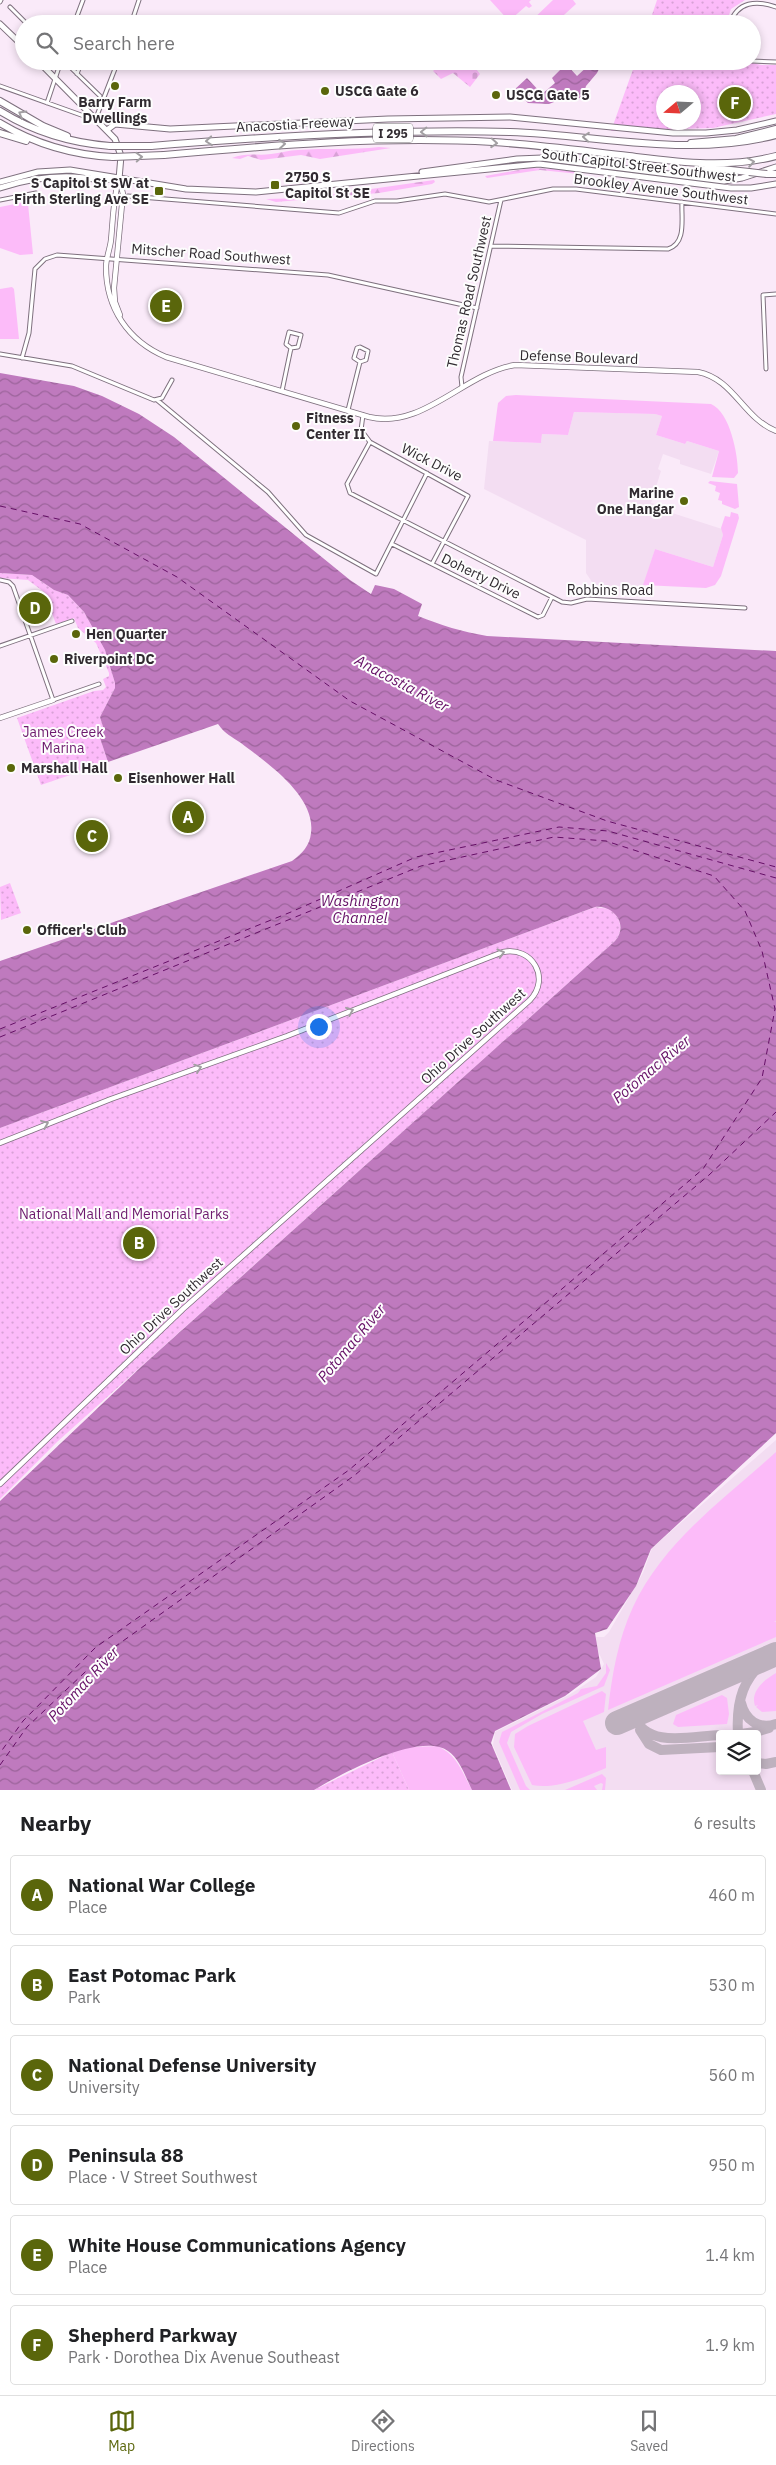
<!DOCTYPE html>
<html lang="en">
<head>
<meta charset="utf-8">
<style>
  :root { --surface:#fff; --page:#f6f6f6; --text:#202124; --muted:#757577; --line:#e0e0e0; --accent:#5a660b }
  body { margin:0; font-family:"IBM Plex Sans",sans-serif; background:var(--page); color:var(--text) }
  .controls { position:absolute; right:15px; bottom:15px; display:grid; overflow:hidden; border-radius:5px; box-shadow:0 2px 8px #0003 }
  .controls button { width:45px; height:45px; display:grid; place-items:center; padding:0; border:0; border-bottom:1px solid var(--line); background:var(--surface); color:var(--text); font:25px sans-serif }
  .compass { position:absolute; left:656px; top:85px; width:45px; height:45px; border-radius:50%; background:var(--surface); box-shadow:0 2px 8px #0003; rotate:251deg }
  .you { position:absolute; left:318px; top:1026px; width:18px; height:18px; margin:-12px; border:4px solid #fff; border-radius:50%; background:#1a73e8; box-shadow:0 0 0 8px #1a73e833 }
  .badge { display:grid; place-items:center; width:32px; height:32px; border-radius:50%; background:var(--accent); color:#fff; font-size:16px; font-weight:700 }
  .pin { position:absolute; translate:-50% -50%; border:2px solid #fff; box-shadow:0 1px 5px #0006 }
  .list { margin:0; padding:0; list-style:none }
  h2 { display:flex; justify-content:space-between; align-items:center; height:65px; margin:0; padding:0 20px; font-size:21px }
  h2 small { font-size:16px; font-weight:400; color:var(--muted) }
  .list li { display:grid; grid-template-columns:32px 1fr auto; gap:15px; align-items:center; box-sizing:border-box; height:80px; margin:0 10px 10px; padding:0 10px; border:1px solid var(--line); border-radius:5px }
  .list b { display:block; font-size:19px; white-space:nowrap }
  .list p { margin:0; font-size:16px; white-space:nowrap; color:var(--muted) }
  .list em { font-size:16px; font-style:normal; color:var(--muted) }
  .icon { flex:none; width:28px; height:28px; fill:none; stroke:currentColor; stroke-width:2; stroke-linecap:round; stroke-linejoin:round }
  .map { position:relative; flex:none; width:776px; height:1790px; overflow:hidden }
  .search { position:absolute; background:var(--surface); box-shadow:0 2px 8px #0003; left:15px; right:15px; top:15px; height:55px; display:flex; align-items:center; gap:12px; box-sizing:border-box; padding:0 18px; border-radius:28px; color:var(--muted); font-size:19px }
  .sheet { height:605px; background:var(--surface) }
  nav { display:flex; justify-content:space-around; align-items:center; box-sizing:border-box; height:70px; border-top:1px solid var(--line); background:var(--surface); font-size:14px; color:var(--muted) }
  nav a { display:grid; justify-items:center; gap:2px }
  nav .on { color:var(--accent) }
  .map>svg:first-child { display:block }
  .built { fill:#f3ddf2; fill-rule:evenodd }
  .green { fill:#fcbbf9 }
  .forest { fill:url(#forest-firs) }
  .cemetery { fill:url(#cemetery-stones) }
  .park { fill:url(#park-dots); fill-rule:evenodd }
  .water { fill:url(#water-waves) }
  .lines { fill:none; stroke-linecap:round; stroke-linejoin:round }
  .ferry { stroke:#650f66; stroke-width:1; stroke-dasharray:6 5; stroke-linecap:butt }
  .taxiway { stroke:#beb1be; stroke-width:10 }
  .runway { stroke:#beb1be; stroke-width:24 }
  .minor-casing { stroke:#7e707e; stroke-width:5 }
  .tertiary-casing { stroke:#7e707e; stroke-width:6 }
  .secondary-casing { stroke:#7e707e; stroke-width:7 }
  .primary-casing { stroke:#7e707e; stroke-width:7 }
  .motorway-casing { stroke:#7e707e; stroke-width:8 }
  .minor { stroke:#fff; stroke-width:3 }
  .tertiary { stroke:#fff; stroke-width:4.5 }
  .secondary { stroke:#fff; stroke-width:5 }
  .primary { stroke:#fff; stroke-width:5 }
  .motorway { stroke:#fff; stroke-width:6 }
  .motorway-bridge-casing { stroke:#7e707e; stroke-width:8; stroke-linecap:butt }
  .motorway-bridge { stroke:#fff; stroke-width:6 }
  .oneway { stroke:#a29fa2 }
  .poi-dot { fill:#5a660b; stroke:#fdfdfd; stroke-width:2 }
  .labels { text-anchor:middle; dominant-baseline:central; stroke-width:4; stroke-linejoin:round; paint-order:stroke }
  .shield { fill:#fdfdfd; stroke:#6e696e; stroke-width:1 }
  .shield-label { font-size:12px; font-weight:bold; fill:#302a30 }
  .poi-label { font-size:14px; font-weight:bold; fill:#302a30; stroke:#fdfdfd; text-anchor:start }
  .street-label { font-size:14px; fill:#302a30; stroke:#fdfdfd }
  .park-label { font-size:14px; fill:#6e1a6e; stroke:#fdfdfd }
  .water-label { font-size:15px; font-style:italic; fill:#650f66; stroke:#fdfdfd }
</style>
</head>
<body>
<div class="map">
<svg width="776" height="1790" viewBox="0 0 776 1790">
  <defs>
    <pattern id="forest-firs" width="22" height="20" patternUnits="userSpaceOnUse" patternTransform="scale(1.25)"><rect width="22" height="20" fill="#fcbbf9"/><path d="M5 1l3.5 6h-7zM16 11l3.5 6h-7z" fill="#d8a1d6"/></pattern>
    <pattern id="cemetery-stones" width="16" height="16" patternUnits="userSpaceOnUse" patternTransform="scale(1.25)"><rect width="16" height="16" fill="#fcbbf9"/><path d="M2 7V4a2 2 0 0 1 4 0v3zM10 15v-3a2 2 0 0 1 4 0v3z" fill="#d8a1d6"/></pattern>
    <pattern id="park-dots" width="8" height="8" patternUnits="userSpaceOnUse" patternTransform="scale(1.25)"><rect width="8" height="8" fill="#fcbbf9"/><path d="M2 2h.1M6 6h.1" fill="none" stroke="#d8a1d6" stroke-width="1.8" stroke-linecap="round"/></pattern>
    <pattern id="water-waves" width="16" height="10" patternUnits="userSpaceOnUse" patternTransform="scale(1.25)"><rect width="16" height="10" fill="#bf7abe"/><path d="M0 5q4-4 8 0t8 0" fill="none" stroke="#9c649b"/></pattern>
  </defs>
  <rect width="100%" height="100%" fill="#faeaf9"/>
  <path class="built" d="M574,412L655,414L662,416L656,435L685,444L687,441L719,451L711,474L680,464V460L663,454L658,469L661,471L651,503L666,507V511L722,529L723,535L713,567L655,549L643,587L597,585L592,582L586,573V540L484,489L489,441L541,443L542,434L568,435Z
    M776,1440V1790H512L493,1745L495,1732L569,1695L596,1677L604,1664L597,1649L596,1637H604L609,1632L643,1573L652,1548ZM720,1734H757V1771H720Z"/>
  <path class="green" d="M490,0H531L529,2L532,6L529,8L526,6L509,21Z
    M553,0H573L576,4L554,24H528Z
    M25,202L28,204L33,254L20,255L0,248V207Z
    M12,287L14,289L19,339H0V289Z
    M516,395L711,404C730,412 738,454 738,473L734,478L712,477L719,451L687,441L685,444L656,435L662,416L655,414L574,412L568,435L542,434L541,443L493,441L498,403L506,396Z
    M710,481L737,484L739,507L735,509L722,504V501L718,500L720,493L715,491L716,486L708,483Z
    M731,512L738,514L739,518L721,576L715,585L706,588L643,585L655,549L713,567L723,535L721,528L725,516L730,517Z
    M776,1452V1621L774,1622H776V1637L608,1710C612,1675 618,1639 633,1607C663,1542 725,1498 776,1452Z
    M606,1663L610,1670L604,1686L542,1714L511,1732L507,1743L526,1786L530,1790H520L499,1742L502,1732L578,1693L581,1689L597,1686L606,1673Z
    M776,1673V1711L762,1712L756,1707L758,1705L755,1706C750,1691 764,1680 776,1673Z
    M602,1691L606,1694L604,1712L583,1721L596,1750L606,1747V1768C585,1777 555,1790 532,1785L514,1747L515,1734L528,1726Z
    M722,1695L727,1698L729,1714L727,1724L678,1727L673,1724L676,1715Z
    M437,1746C457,1754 462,1772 472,1790H409L392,1752L408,1747Z
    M602,1774L606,1778L605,1790H602L603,1784L601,1783L594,1786L597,1790H565Z"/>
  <path class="forest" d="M379,147L391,148L320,159L301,155L261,160L248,156L240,159L232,158C246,152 257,156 271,154C280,153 289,150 298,150C325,148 352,150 379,147Z
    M530,168L577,170L579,174L540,170L487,178L485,176Z
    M434,180L435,182L432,184L379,193L276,202L266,199L308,198Z"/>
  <path class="cemetery" d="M443,61H470L480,74L470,87L453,73L441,79L433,71Z"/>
  <path class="park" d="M657,0H745L731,9L726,24H649Z
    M636,61H745L761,65H776V114L713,128L611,131ZM664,92H694V122H664Z
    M0,573L32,575L54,590L68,595L84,612L105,650L115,683V688L100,717L104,730L98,732L108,762L41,785L17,718L94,691L103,690L106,687L103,679L109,676V673L96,643L78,628L74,618L56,624L44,592L28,580L0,578Z
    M10,883L21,913L1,920L0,887Z
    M595,907L610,909C621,918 624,930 615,941L57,1442L0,1499V1128Z
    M392,1752L409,1790H314Z"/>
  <path class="water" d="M587,61H603L597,73L586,86L583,96L578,99L564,98L549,104L528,103L514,90L527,78L542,94L555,83L552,78L566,64L577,76L590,64Z
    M0,373L74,386L102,396L139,414L174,437L350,580L371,594L375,585L380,586L394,589L422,604L418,616C440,625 463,632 487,636L776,651V1433L651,1549L636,1586L607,1629L595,1633L601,1669L565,1696L495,1731L491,1743L511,1790H472C466,1778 460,1759 448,1751C420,1731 341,1774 314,1790H0V1501L142,1366L615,941C629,925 614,905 595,907L0,1128V961L292,861C302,854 310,845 311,833C316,796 267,763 241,743C231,736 226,735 218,724L108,762L98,732L104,730L100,717L115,688V683L105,650L84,612L68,595L54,590L32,575L0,573Z"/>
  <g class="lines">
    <path class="ferry" d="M0,506L80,524L177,577L350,701L496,780L607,821L776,867
      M0,1029L291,912L416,857L559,827L608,831L776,878
      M0,1037L421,866L554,837L606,841L714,876L745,911L762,951L775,1009L762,1078L703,1169L349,1470L96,1647L23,1721L0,1753
      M0,1765L27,1727L102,1656L355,1475L709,1175L776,1112"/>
    <path class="taxiway" d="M741,1703C745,1720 759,1730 776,1724
      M634,1716C647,1749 691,1736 720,1735
      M640,1730L649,1744L661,1750L720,1747
      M738,1734C736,1701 743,1676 770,1657
      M741,1734L755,1732L769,1728
      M757,1763L766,1764L776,1762
      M753,1771L761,1790"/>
    <path class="runway" d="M617,1723L776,1654"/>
    <defs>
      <path id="minor" d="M0,2L1,0
        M10,7L27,24
        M74,24L83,0
        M131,24L139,0
        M730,24C737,1 757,0 776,7
        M64,61L100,96
        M752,61L776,62
        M77,74L81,63
        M0,86L84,116
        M47,103L61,61
        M96,118L118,61
        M128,196L339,213L375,201H397L445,194L489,202L553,189H576L776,214
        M0,200L36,193
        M491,246L668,249C687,243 681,218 682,202
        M289,332L301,335L298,347L291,348L286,344Z
        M0,354L72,366L154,400L162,398L172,380
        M22,358L29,333L35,269L45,259L57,255L328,275L477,308
        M766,369L763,295L776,294
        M462,387L461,377L501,200
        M282,391L291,348
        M157,400L268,492L306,535L376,574L427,473
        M348,410L360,362L366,360L368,351L360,347L357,348L354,358L360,362
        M363,415L361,430L370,442L468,496L432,564
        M370,442L347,484L350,493L562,602L571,603L587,599L745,608
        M392,544L538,617L543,615L552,597
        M0,580L9,582L13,586L53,700L99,684
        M0,646L72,621"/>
      <path id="tertiary" d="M119,179C113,199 113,220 111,240C110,249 106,258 106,267C106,308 128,341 166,357L369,417C423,430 464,373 515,365L698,372C734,379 743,418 776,431
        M120,182L123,194L114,288L115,302L120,315
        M0,718L53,700
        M0,1143L111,1099L287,1036L503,952C532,946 551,978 530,1000L183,1309L0,1484"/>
      <path id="secondary" d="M0,24L24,47
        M38,61L115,139L121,156L119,179
        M95,118L117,123
        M107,130L115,124L170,129L388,119L510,117L673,133H706L737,130L776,121"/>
      <path id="primary" d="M422,172L517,159L542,158L724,181L742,178L776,167
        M0,182L38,172L70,170L186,189L256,192L539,164L731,188H751L776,184
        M0,188C24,180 49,176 74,177C89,178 103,181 118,179"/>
      <path id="motorway" d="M0,101L43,126L67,136
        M0,111C34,132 71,143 110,146
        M0,123C35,144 72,155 113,157
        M0,133L26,141
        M691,143L736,139L776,129
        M151,146C271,136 390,129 510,132C600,135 687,158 776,135
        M164,155C274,145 383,136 493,142C539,145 584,151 629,156C678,162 727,169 776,156
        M703,167L749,172
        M767,174H776"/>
    </defs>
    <use href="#minor" class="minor-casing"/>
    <use href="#tertiary" class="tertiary-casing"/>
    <use href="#secondary" class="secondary-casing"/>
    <use href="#primary" class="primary-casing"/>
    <use href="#motorway" class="motorway-casing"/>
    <use href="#minor" class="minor"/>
    <use href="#tertiary" class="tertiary"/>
    <use href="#secondary" class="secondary"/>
    <use href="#primary" class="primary"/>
    <use href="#motorway" class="motorway"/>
    <defs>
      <path id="motorway-bridge" d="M110,146H151
        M113,157L164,155
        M749,172L767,174"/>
    </defs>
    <use href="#motorway-bridge" class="motorway-bridge-casing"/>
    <use href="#motorway-bridge" class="motorway-bridge"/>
  </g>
  <defs><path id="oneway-chevron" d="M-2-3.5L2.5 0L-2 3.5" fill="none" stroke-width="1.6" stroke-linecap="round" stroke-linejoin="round" transform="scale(1.25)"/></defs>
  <g class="oneway">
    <use href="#oneway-chevron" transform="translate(22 114) rotate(-150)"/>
    <use href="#oneway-chevron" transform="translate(424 132) rotate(179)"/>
    <use href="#oneway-chevron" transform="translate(586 137) rotate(-175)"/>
    <use href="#oneway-chevron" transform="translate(209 141) rotate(175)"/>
    <use href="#oneway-chevron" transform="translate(494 143) rotate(4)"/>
    <use href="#oneway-chevron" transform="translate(282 144) rotate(-4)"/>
    <use href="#oneway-chevron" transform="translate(139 157) rotate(-3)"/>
    <use href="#oneway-chevron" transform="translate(751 162) rotate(-9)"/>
    <use href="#oneway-chevron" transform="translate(501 953) rotate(-16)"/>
    <use href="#oneway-chevron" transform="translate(350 1011) rotate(-22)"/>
    <use href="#oneway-chevron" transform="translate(198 1068) rotate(-19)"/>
    <use href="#oneway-chevron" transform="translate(45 1124) rotate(-22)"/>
  </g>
  <g class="poi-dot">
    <circle cx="115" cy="86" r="5"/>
    <circle cx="325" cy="91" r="5"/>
    <circle cx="496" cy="95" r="5"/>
    <rect x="270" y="180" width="10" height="10" rx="2.5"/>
    <rect x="154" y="186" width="10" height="10" rx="2.5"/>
    <circle cx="296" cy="426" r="5"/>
    <circle cx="684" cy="501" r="5"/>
    <circle cx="76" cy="634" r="5"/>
    <circle cx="54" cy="659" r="5"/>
    <circle cx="11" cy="768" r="5"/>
    <circle cx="118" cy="778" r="5"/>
    <circle cx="27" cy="930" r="5"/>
  </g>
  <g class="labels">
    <rect class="shield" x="373" y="123.5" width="40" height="19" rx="4"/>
    <g class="shield-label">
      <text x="393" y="133">I 295</text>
    </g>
    <g class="poi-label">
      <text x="335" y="91">USCG Gate 6</text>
      <text x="506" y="95">USCG Gate 5</text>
      <text x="115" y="102" text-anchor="middle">Barry Farm<tspan x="115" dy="16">Dwellings</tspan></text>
      <text x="285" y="177">2750 S<tspan x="285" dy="16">Capitol St SE</tspan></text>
      <text x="149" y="183" text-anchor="end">S Capitol St SW at<tspan x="149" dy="16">Firth Sterling Ave SE</tspan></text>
      <text x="306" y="418">Fitness<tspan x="306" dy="16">Center II</tspan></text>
      <text x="674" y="493" text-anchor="end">Marine<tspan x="674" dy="16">One Hangar</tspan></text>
      <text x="86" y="634">Hen Quarter</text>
      <text x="64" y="659">Riverpoint DC</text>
      <text x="21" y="768">Marshall Hall</text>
      <text x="128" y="778">Eisenhower Hall</text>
      <text x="37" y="930">Officer's Club</text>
    </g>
    <g class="street-label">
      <text transform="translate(295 124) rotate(-3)">Anacostia Freeway</text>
      <text transform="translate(639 165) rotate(7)">South Capitol Street Southwest</text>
      <text transform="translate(661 189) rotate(7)">Brookley Avenue Southwest</text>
      <text transform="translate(211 254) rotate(4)">Mitscher Road Southwest</text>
      <text transform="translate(469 292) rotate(-77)">Thomas Road Southwest</text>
      <text transform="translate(579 357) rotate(2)">Defense Boulevard</text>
      <text transform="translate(432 462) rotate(27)">Wick Drive</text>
      <text transform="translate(481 576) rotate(26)">Doherty Drive</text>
      <text x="610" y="590">Robbins Road</text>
      <text transform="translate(473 1036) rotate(-42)">Ohio Drive Southwest</text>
      <text transform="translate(171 1306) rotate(-43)">Ohio Drive Southwest</text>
    </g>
    <g class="park-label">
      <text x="63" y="732">James Creek<tspan x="63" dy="16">Marina</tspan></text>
      <text x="124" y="1214">National Mall and Memorial Parks</text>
    </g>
    <g class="water-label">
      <text transform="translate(402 683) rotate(28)">Anacostia River</text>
      <text x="360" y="900">Washington<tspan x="360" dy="17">Channel</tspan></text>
      <text transform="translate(651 1069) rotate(-40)">Potomac River</text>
      <text transform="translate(351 1343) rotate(-50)">Potomac River</text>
      <text transform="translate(83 1684) rotate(-47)">Potomac River</text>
    </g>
  </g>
</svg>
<div class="controls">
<button><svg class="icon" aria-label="layers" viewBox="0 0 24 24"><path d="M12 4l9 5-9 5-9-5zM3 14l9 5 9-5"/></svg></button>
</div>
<svg class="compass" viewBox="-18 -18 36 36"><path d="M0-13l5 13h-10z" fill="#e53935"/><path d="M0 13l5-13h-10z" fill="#757577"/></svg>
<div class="you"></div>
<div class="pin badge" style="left:188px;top:817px">A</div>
<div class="pin badge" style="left:139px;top:1243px">B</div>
<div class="pin badge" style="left:92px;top:836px">C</div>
<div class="pin badge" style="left:35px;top:608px">D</div>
<div class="pin badge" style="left:166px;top:306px">E</div>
<div class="pin badge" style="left:735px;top:103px">F</div>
<div class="search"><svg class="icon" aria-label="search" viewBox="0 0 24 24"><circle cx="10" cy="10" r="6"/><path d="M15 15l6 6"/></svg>Search here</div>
</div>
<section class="sheet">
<h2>Nearby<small>6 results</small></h2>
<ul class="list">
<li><span class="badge">A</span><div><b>National War College</b><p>Place</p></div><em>460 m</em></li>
<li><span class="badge">B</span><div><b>East Potomac Park</b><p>Park</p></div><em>530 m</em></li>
<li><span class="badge">C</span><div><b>National Defense University</b><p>University</p></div><em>560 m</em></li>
<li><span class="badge">D</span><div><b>Peninsula 88</b><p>Place · V Street Southwest</p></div><em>950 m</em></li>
<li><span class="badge">E</span><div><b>White House Communications Agency</b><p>Place</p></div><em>1.4 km</em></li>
<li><span class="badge">F</span><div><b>Shepherd Parkway</b><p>Park · Dorothea Dix Avenue Southeast</p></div><em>1.9 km</em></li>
</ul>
</section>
<nav>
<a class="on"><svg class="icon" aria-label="map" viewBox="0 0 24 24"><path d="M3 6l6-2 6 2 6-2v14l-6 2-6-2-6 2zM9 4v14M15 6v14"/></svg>Map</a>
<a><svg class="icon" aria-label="directions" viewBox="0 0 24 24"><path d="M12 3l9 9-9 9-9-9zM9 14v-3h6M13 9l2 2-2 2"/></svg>Directions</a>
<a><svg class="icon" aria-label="saved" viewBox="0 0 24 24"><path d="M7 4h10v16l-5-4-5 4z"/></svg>Saved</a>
</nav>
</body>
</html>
